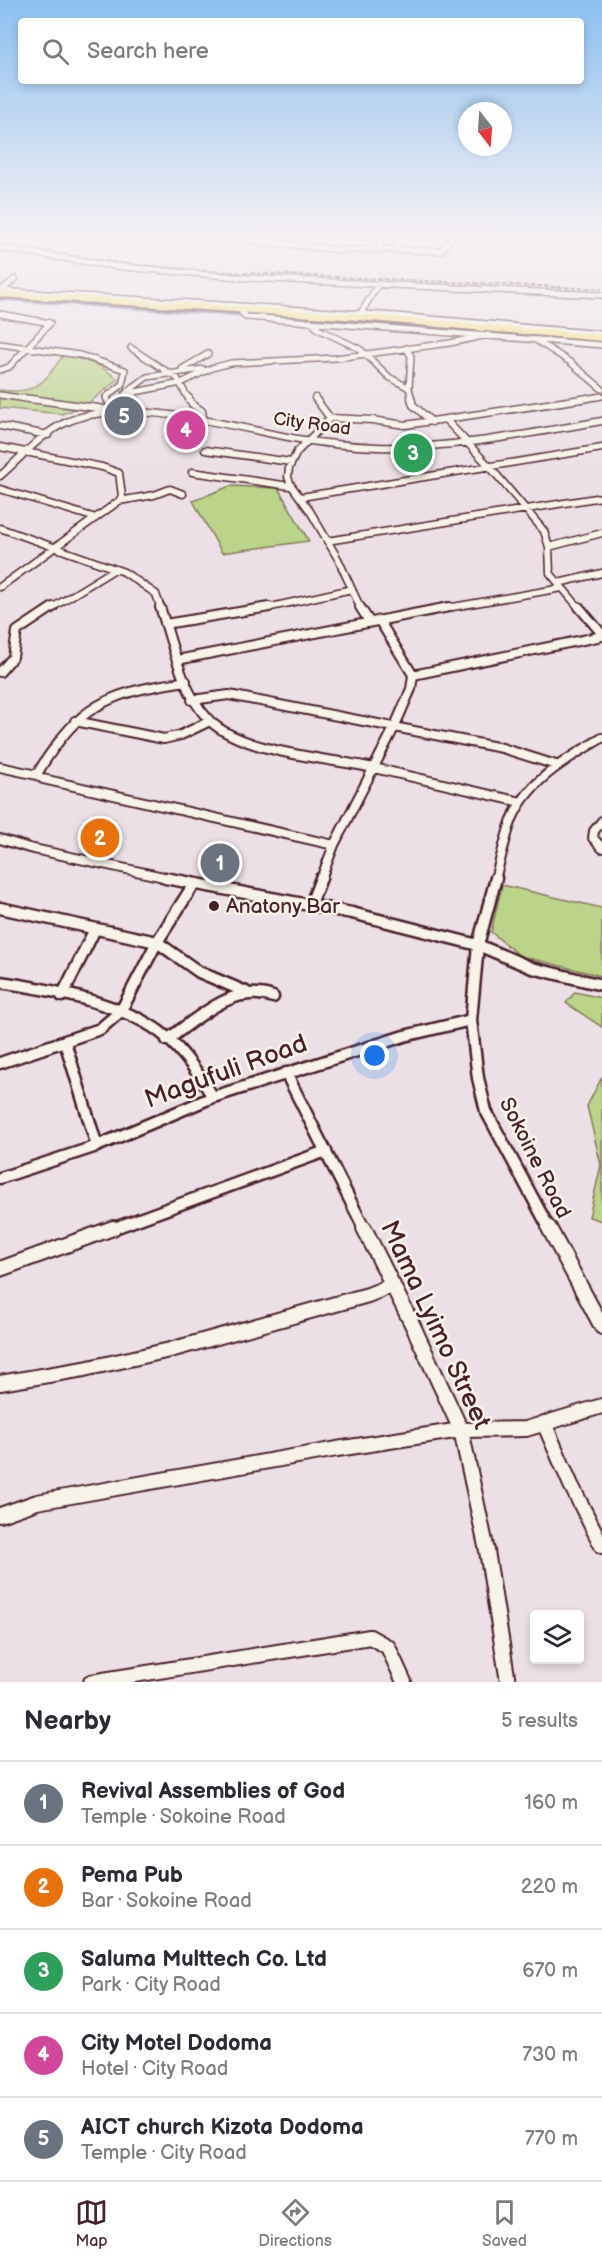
<!DOCTYPE html>
<html lang="en">
<head>
<meta charset="utf-8">
<style>
  :root { --surface:#fff; --page:#f7f7f7; --text:#2b2b33; --muted:#7c7c81; --line:#e1e1e2; --accent:#4a1f2b }
  body { margin:0; font-family:"Balsamiq Sans",sans-serif; background:var(--page); color:var(--text) }
  .controls { position:absolute; right:18px; bottom:18px; display:grid; overflow:hidden; border-radius:6px; box-shadow:0 3px 9px #0003 }
  .controls button { width:54px; height:54px; display:grid; place-items:center; padding:0; border:0; border-bottom:2px solid var(--line); background:var(--surface); color:var(--text); font:30px sans-serif }
  .compass { position:absolute; left:458px; top:102px; width:54px; height:54px; border-radius:50%; background:var(--surface); box-shadow:0 3px 9px #0003; rotate:163deg }
  .you { position:absolute; left:375px; top:1056px; width:21px; height:21px; margin:-15px; border:4px solid #fff; border-radius:50%; background:#1a73e8; box-shadow:0 0 0 9px #1a73e833 }
  .badge { display:grid; place-items:center; width:39px; height:39px; border-radius:50%; background:var(--accent); color:#fff; font-size:20px; font-weight:700 }
  .pin { position:absolute; translate:-50% -50%; border:3px solid #fff; box-shadow:0 2px 6px #0006 }
  .list { margin:0; padding:0; list-style:none }
  h2 { display:flex; justify-content:space-between; align-items:center; height:78px; margin:0; padding:0 24px; font-size:26px }
  h2 small { font-size:20px; font-weight:400; color:var(--muted) }
  .list li { display:grid; grid-template-columns:39px 1fr auto; gap:18px; align-items:center; box-sizing:border-box; height:84px; padding:0 24px; border-top:2px solid var(--line) }
  .list b { display:block; font-size:22px; white-space:nowrap }
  .list p { margin:0; font-size:20px; white-space:nowrap; color:var(--muted) }
  .list em { font-size:20px; font-style:normal; color:var(--muted) }
  .icon { flex:none; width:33px; height:33px; fill:none; stroke:currentColor; stroke-width:2; stroke-linecap:round; stroke-linejoin:round }
  .map { position:relative; flex:none; width:602px; height:1682px; overflow:hidden }
  .search { position:absolute; background:var(--surface); box-shadow:0 3px 9px #0003; left:18px; right:18px; top:18px; height:66px; display:flex; align-items:center; gap:15px; box-sizing:border-box; padding:0 21px; border-radius:6px; color:var(--muted); font-size:22px }
  .sheet { height:498px; background:var(--surface) }
  nav { display:flex; justify-content:space-around; align-items:center; box-sizing:border-box; height:84px; border-top:2px solid var(--line); background:var(--surface); font-size:16px; color:var(--muted) }
  nav a { display:grid; justify-items:center; gap:3px }
  nav .on { color:var(--accent) }
  .map>svg:first-child { display:block }
  .green { fill:#bcd38a; stroke:#83795a; stroke-width:1.5 }
  .lines { fill:none; stroke-linecap:round; stroke-linejoin:round }
  .stream { stroke:#7f8aaa; stroke-width:2 }
  .minor-far4-casing { stroke:#4a1f2b; stroke-width:8 }
  .minor-far3-casing { stroke:#4a1f2b; stroke-width:9 }
  .minor-far2-casing { stroke:#4a1f2b; stroke-width:12 }
  .minor-far1-casing { stroke:#4a1f2b; stroke-width:15 }
  .minor-casing { stroke:#4a1f2b; stroke-width:18 }
  .trunk-casing { stroke:#4a1f2b; stroke-width:5 }
  .minor-far4 { stroke:#f7f3e8; stroke-width:5 }
  .minor-far3 { stroke:#f7f3e8; stroke-width:6 }
  .minor-far2 { stroke:#f7f3e8; stroke-width:8 }
  .minor-far1 { stroke:#f7f3e8; stroke-width:10 }
  .minor { stroke:#f7f3e8; stroke-width:14 }
  .trunk { fill:#f7e281; fill-rule:evenodd }
  .rail { stroke:#4a1f2b; stroke-width:2; stroke-dasharray:5 2; stroke-linecap:butt }
  .poi-dot { fill:#4a1f2b; stroke:#f7f3e8; stroke-width:2 }
  .labels { text-anchor:middle; dominant-baseline:central; stroke-width:5; stroke-linejoin:round; paint-order:stroke }
  .far-street-label { font-size:18px; fill:#4a1f2b; stroke:#f7f3e8 }
  .poi-label { font-size:21px; fill:#4a1f2b; stroke:#f7f3e8; text-anchor:start }
  .street-label { font-size:21px; fill:#4a1f2b; stroke:#f7f3e8 }
  .near-street-label { font-size:26px; fill:#4a1f2b; stroke:#f7f3e8 }
</style>
</head>
<body>
<div class="map">
<svg width="602" height="1682" viewBox="0 0 602 1682">
  <rect width="100%" height="100%" fill="#ece0e6"/>
  <filter id="ink" filterUnits="userSpaceOnUse"><feTurbulence type="fractalNoise" baseFrequency=".0167" numOctaves="2"/><feDisplacementMap in="SourceGraphic" scale="12" xChannelSelector="R" yChannelSelector="G"/><feConvolveMatrix kernelMatrix="1 2 1 2 8 2 1 2 1" color-interpolation-filters="sRGB"/></filter>
  <g filter="url(#ink)">
    <path class="green" d="M64,354L100,366L118,379L88,404L62,414L0,408V390C38,395 44,382 64,354Z
      M230,486L278,488L309,541L222,553L193,501Z
      M502,885L602,908V976L520,956L491,932Z
      M575,992L602,998V1027L566,1003Z
      M602,1077V1221L589,1217L601,1165L587,1106Z"/>
    <g class="lines">
      <path class="stream" d="M0,300L246,316"/>
      <defs>
        <path id="minor-far4" d="M220,237L340,250L399,249L397,237
          M378,237L381,251
          M0,248L113,266L248,278L602,295
          M396,250L441,251L452,237
          M0,291L396,316L602,334
          M0,292L15,279
          M242,313L246,317L602,345
          M0,314L50,323L9,367L0,370
          M359,316L378,285
          M310,321L318,329L360,349L389,377L409,388L412,400
          M537,341L570,362L602,389
          M0,344L80,355L125,370L122,385L106,397L107,400
          M131,348L177,378L189,400
          M406,348L411,356L409,388
          M182,369L208,354
          M134,391L135,400
          M127,392L147,377L203,369
          M125,394L181,383L212,368L231,363L336,358L450,343L488,335
          M0,395L34,400
          M578,400L602,396"/>
        <path id="minor-far3" d="M23,398L105,409
          M107,398L108,401
          M189,398L192,404L202,411L204,422
          M315,398L330,418L297,452L289,468L288,477L291,485L310,511L338,559L361,609
          M411,398L413,405L432,422
          M124,411L135,403V398
          M330,418L372,420L405,425L588,398
          M446,420L490,467L544,531L549,547L550,573L580,609
          M0,426L48,435
          M0,447L102,467L119,473L122,496L119,501L0,587
          M205,450L291,462
          M192,472L290,486
          M0,476C21,458 41,433 67,422C129,395 239,429 304,440C328,444 353,446 377,447C453,449 527,434 602,421
          M0,489L96,518
          M301,497L602,448
          M119,501L154,495L170,489L183,494
          M0,528L124,572L156,594L161,609
          M327,541L602,497
          M549,547L602,533
          M558,583L602,573
          M50,609L115,569
          M262,609L352,589
          M441,609L562,588"/>
        <path id="minor-far2" d="M160,607C173,644 181,691 209,720C242,753 328,758 374,768C423,779 472,791 521,802
          M360,607L369,621
          M579,607L602,634
          M165,624L269,607
          M177,660L449,607
          M0,672L13,657L17,631L53,607
          M413,675L602,636
          M186,681C131,690 91,696 57,744C50,754 42,764 37,775L43,779L334,845
          M192,700L229,695L502,748L556,765
          M75,721L164,739L181,735L210,721
          M0,767L37,775
          M602,821L594,831L593,838L602,848
          M0,839L29,848L173,879
          M321,879L334,845L394,728L411,689L413,675L379,620
          M495,879C500,862 504,843 510,825C524,783 566,759 602,738"/>
        <path id="minor-far1" d="M165,878L352,913L478,945L532,968L602,985
          M496,878L478,945L471,1020L478,1078L486,1111L550,1230
          M311,904L321,878
          M0,908L157,942L199,972L246,992
          M0,982C48,989 128,1004 165,1036C185,1053 199,1075 213,1097
          M62,996L95,929
          M167,1040C198,1018 233,983 273,997
          M65,1042L97,1146
          M0,1063L100,1029L121,1011L157,942L194,884
          M286,1073L365,1230
          M0,1178L97,1146L213,1097L404,1036L471,1020
          M109,1230L326,1151"/>
        <path id="minor" d="M364,1228L413,1326L461,1430L487,1551L508,1682
          M549,1228L602,1327
          M0,1269L113,1228
          M0,1383L84,1369L170,1350L368,1295L393,1285
          M544,1423L571,1485L602,1546
          M0,1515L37,1502L337,1449L461,1430L526,1429L602,1406
          M91,1682L370,1637L388,1647L404,1682"/>
        <path id="trunk" d="M0,291L359,314L602,335V341L359,320L0,297Z"/>
      </defs>
      <use href="#minor-far4" class="minor-far4-casing"/>
      <use href="#minor-far3" class="minor-far3-casing"/>
      <use href="#minor-far2" class="minor-far2-casing"/>
      <use href="#minor-far1" class="minor-far1-casing"/>
      <use href="#minor" class="minor-casing"/>
      <use href="#trunk" class="trunk-casing"/>
      <use href="#minor-far4" class="minor-far4"/>
      <use href="#minor-far3" class="minor-far3"/>
      <use href="#minor-far2" class="minor-far2"/>
      <use href="#minor-far1" class="minor-far1"/>
      <use href="#minor" class="minor"/>
      <use href="#trunk" class="trunk"/>
      <path class="rail" d="M0,244L121,263L205,271L602,289"/>
    </g>
  </g>
  <linearGradient id="sky" x2="0" y2="1"><stop stop-color="#8cc0f1"/><stop offset="0.5" stop-color="#f6f1f4"/><stop offset="1" stop-color="#f6f1f4" stop-opacity="0"/></linearGradient>
  <rect width="602" height="473" fill="url(#sky)"/>
  <circle class="poi-dot" cx="214" cy="906" r="6"/>
  <g class="labels">
    <g class="far-street-label">
      <text transform="translate(312 424) rotate(8)">City Road</text>
    </g>
    <g class="poi-label">
      <text x="226" y="906">Anatony Bar</text>
    </g>
    <g class="street-label">
      <text transform="translate(535 1158) rotate(63)">Sokoine Road</text>
    </g>
    <g class="near-street-label">
      <text transform="translate(226 1072) rotate(-20)">Magufuli Road</text>
      <text transform="translate(435 1325) rotate(65)">Mama Lyimo Street</text>
    </g>
  </g>
</svg>
<div class="controls">
<button><svg class="icon" aria-label="layers" viewBox="0 0 24 24"><path d="M12 4l9 5-9 5-9-5zM3 14l9 5 9-5"/></svg></button>
</div>
<svg class="compass" viewBox="-18 -18 36 36"><path d="M0-13l5 13h-10z" fill="#e53935"/><path d="M0 13l5-13h-10z" fill="#7c7c81"/></svg>
<div class="you"></div>
<div class="pin badge" style="left:220px;top:863px;background:#6b7280">1</div>
<div class="pin badge" style="left:100px;top:838px;background:#e8710a">2</div>
<div class="pin badge" style="left:413px;top:453px;background:#2e9e5b">3</div>
<div class="pin badge" style="left:186px;top:430px;background:#d1479c">4</div>
<div class="pin badge" style="left:124px;top:416px;background:#6b7280">5</div>
<div class="search"><svg class="icon" aria-label="search" viewBox="0 0 24 24"><circle cx="10" cy="10" r="6"/><path d="M15 15l6 6"/></svg>Search here</div>
</div>
<section class="sheet">
<h2>Nearby<small>5 results</small></h2>
<ul class="list">
<li><span class="badge" style="background:#6b7280">1</span><div><b>Revival Assemblies of God</b><p>Temple · Sokoine Road</p></div><em>160 m</em></li>
<li><span class="badge" style="background:#e8710a">2</span><div><b>Pema Pub</b><p>Bar · Sokoine Road</p></div><em>220 m</em></li>
<li><span class="badge" style="background:#2e9e5b">3</span><div><b>Saluma Multtech Co. Ltd</b><p>Park · City Road</p></div><em>670 m</em></li>
<li><span class="badge" style="background:#d1479c">4</span><div><b>City Motel Dodoma</b><p>Hotel · City Road</p></div><em>730 m</em></li>
<li><span class="badge" style="background:#6b7280">5</span><div><b>AICT church Kizota Dodoma</b><p>Temple · City Road</p></div><em>770 m</em></li>
</ul>
</section>
<nav>
<a class="on"><svg class="icon" aria-label="map" viewBox="0 0 24 24"><path d="M3 6l6-2 6 2 6-2v14l-6 2-6-2-6 2zM9 4v14M15 6v14"/></svg>Map</a>
<a><svg class="icon" aria-label="directions" viewBox="0 0 24 24"><path d="M12 3l9 9-9 9-9-9zM9 14v-3h6M13 9l2 2-2 2"/></svg>Directions</a>
<a><svg class="icon" aria-label="saved" viewBox="0 0 24 24"><path d="M7 4h10v16l-5-4-5 4z"/></svg>Saved</a>
</nav>
</body>
</html>
